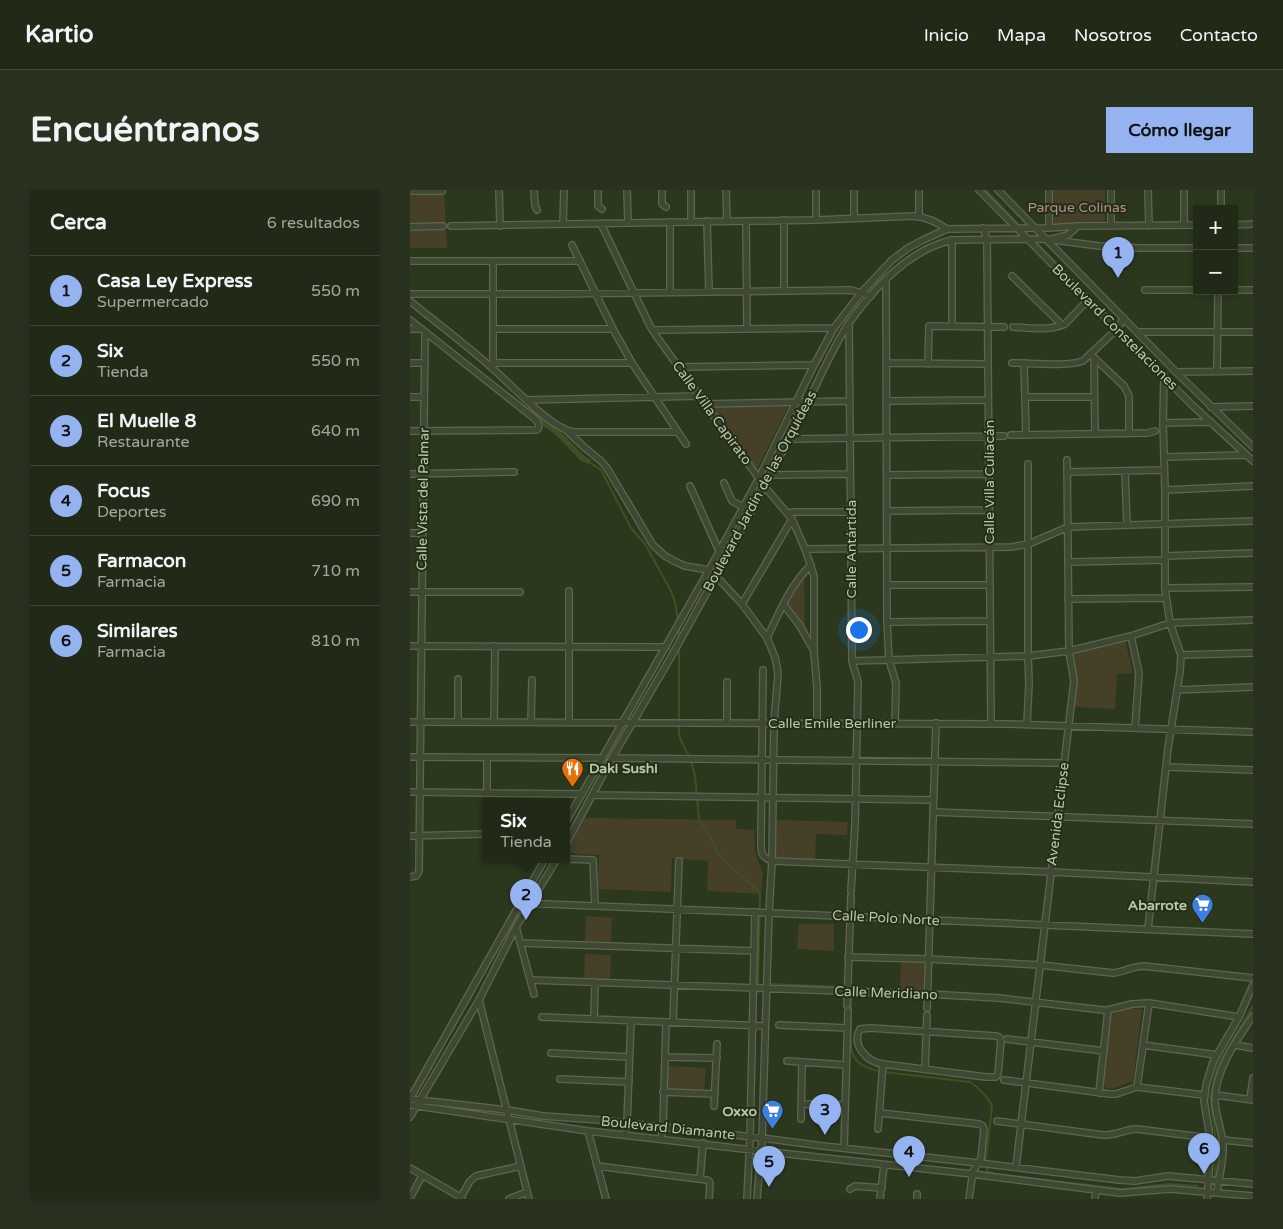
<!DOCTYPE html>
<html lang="es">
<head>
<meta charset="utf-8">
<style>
  :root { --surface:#212a16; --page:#29321f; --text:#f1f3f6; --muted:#a2a7a1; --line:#3e4635; --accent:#95b2f1 }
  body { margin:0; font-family:"Varela Round",sans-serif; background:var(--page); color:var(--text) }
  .controls { position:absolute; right:15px; top:15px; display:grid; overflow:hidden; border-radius:0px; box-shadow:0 2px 8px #0003 }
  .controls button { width:45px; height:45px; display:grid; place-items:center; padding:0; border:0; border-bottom:1px solid var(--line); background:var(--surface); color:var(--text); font:25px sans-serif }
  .you { position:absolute; left:448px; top:439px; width:18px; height:18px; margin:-12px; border:4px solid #fff; border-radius:50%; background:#1a73e8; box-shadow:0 0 0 8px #1a73e833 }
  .badge { display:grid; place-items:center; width:32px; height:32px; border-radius:50%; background:var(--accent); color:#111; font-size:16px; font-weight:700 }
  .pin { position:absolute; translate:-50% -41px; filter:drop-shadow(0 1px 2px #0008) }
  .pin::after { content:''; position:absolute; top:26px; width:18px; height:15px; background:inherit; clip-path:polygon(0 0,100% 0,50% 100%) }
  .popup { position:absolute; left:72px; top:608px; width:88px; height:65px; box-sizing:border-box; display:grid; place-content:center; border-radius:0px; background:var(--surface); filter:drop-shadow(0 1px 4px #0005); font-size:16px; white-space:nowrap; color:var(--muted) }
  .popup b { font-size:19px; color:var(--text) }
  .popup::after { content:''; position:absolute; left:50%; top:100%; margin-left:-10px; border:10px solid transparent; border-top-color:var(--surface) }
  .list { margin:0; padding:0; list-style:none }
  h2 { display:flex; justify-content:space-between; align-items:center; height:65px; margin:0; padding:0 20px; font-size:21px }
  h2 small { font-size:16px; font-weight:400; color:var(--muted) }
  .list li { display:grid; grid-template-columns:32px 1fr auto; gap:15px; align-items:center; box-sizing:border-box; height:70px; padding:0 20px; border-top:1px solid var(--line) }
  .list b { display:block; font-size:19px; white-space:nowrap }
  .list p { margin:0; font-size:16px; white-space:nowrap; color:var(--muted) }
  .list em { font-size:16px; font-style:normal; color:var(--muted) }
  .map { position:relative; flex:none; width:843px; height:1009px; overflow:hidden; border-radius:0px }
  header { display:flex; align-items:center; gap:30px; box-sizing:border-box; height:70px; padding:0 25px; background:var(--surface); border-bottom:1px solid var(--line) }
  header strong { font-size:24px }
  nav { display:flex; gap:28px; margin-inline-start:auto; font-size:18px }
  .intro { display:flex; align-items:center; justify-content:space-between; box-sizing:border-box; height:120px; padding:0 30px }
  h1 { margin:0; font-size:35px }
  .button { padding:12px 22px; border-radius:0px; background:var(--accent); color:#111; font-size:18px; font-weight:700 }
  main { display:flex; gap:30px; padding:0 30px }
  aside { flex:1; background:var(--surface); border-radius:0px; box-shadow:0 2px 8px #0003 }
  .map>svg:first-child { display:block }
  .green { fill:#464029 }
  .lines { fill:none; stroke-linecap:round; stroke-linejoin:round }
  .stream { stroke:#3d5125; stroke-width:2 }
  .canal { stroke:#3d5125; stroke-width:5.5 }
  .minor-casing { stroke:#5c674f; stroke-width:8 }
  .minor { stroke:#3e4832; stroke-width:5.5 }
  .labels { text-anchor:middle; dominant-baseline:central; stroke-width:4; stroke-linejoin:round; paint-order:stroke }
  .park-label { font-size:14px; fill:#b18e89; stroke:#232d17 }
  .street-label { font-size:14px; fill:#b9c6ac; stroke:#232d17 }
  .poi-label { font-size:14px; font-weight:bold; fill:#b9c6ac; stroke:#232d17; text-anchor:end }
</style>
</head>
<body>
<header>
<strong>Kartio</strong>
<nav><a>Inicio</a><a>Mapa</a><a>Nosotros</a><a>Contacto</a></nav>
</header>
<div class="intro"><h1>Encuéntranos</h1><a class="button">Cómo llegar</a></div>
<main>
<aside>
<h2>Cerca<small>6 resultados</small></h2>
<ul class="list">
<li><span class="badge">1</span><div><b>Casa Ley Express</b><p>Supermercado</p></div><em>550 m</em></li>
<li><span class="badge">2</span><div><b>Six</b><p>Tienda</p></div><em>550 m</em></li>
<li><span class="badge">3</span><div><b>El Muelle 8</b><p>Restaurante</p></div><em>640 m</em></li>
<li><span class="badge">4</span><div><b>Focus</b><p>Deportes</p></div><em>690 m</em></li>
<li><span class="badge">5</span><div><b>Farmacon</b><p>Farmacia</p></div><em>710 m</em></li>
<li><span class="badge">6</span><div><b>Similares</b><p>Farmacia</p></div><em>810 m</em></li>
</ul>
</aside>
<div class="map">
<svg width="843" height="1009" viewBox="0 0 843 1009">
  <rect width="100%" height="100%" fill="#2c381e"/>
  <path class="green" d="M0,0H34L37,58H0Z
    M639,0H695V33L640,34Z
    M379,215L346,281L298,216Z
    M394,383L395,448L371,412Z
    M715,450L723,483L707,484L705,519L664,517L667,485L663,464Z
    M175,628L326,630V639L344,640L345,661L353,684L351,704L297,701L298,671L262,668L261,702L188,699L189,665L156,663V660Z
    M366,630L438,632L437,645L406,644L405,671L364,669Z
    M176,726L202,728L201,752L175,751Z
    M389,734H424V761L387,759Z
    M175,764L201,765L200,789L174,788Z
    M491,770L514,771L513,801H490Z
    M718,818L732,819L723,891L702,899L691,896L699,826Z
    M257,876L296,878L294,901L256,900Z"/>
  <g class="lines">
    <path class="stream" d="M576,0L609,35
      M629,56L719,147
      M178,271L191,280L221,338L235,354L261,401L265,412L268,431
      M269,439V449
      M269,456V543L271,551L279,566
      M281,571L285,586L289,630L300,646L307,662L315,671L350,703L348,794
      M359,794L431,797
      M441,808V820
      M441,828C441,860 435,875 474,882L560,892C568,897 578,907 582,916L576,970
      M577,977V981L584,984L712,999L759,994L787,996
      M805,987L807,958L800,907L803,893L808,874L843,816"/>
    <path class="canal" d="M121,223L149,244L172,268L178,271"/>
    <defs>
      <path id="minor" d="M89,0L90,36
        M124,0L125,15L127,20
        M188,0V16L192,19
        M217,0L218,33
        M252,0V14L256,17
        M281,0V32
        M316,0L317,31
        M444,0V28
        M569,0L781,214L843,271
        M588,0L766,182L843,257
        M639,0V38
        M701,0V36
        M738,0L739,36
        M774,0V35
        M811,0V19
        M0,1H32
        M509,26V0
        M374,30V101
        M406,30V0
        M297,31L299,102
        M336,31L337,139
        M260,32V102
        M153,34L154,0
        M191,34L240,136L247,147L355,297L382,329L395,359L404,386V462L407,497V533
        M824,35L843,34
        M41,36L406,30L503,26C517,27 526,32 537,39
        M0,37L33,36
        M573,38L577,49L581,534
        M644,50L689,56L729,58H787
        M162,55L203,139L222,173L276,254
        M824,58H843
        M0,71H170
        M83,71V176
        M602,86L652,135
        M476,89L477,432L479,470L486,493L485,533
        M735,100H787
        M824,100H843
        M0,104H145L441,100L461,106
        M0,111C28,134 57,155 83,179C102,195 140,238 163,242H268
        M0,130L124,228C128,232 130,234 128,239L126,240L0,241
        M439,134L442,471L448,492L445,635L441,701
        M542,136V50
        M603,137C620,138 639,141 655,134L678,110
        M0,139H12
        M83,139H203
        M243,140L424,138
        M728,142H843
        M680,164L714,196L719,206V243
        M684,168L685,244
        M0,173H15
        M83,173H222
        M477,173L578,174
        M602,173C621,173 655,177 673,171L707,139L714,128
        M614,173L616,245
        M518,174L519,136L594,137
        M269,177L404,175
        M766,182L843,181
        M807,182L808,101
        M0,207H14
        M615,207H684
        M117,210L290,206
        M476,211L578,210
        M295,214L440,211
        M801,217L843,216
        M753,233L801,232
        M157,241L174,257L191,271L197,278L243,355L255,366L266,372L275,376L299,380L306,386L332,414L357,448L365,467L367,477L368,484L364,533L362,671L359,723L352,948L347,1009
        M601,245L738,243L745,241
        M379,249L594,246
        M754,267L836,265
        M658,282L754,280
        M715,282L717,335
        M0,284L104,282
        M361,285L440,284
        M477,285L579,284
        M314,293L322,311L333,317
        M280,296L309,361
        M755,300L843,296
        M477,321L579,320
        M377,323L386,322H440
        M0,343H13
        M395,359L602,357L621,353L658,337L843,331
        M755,366L843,363
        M658,372L755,370
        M477,395H580
        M755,398L843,397
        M0,402H110
        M658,409L756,408
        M332,414L382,329
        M374,415L390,436L404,461
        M477,432L580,431
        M721,446L729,483L725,538
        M357,448C369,423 380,395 401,375
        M0,456L256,457
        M771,465L843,463
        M442,471L618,466L659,461L721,446L760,433L843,430
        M353,480L351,650C351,661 350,667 362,671L641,682L843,692
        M48,489V532
        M317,492V533
        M767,500L843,497
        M0,532L597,534L843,542
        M84,532L85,456
        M121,532L122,490
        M159,532V401
        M617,534L619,493L618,466V274
        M0,567L193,568
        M202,568L654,573
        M756,577L843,580
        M0,602L172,604
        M77,603V568
        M183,605L524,610
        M523,622L843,634
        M156,632L299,380L349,288L404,175L424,138L451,103L482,70L498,58L513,50L537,39L639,38L668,36L787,35
        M0,646L76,644
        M156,654L202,568L261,467L301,395L361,285L392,221L398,212C410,187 423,157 439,133C464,98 498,60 542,50L642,49L658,45L668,36
        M156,669L183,670L185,716
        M0,687L6,686L9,681L15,142
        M110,713L359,723L843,744
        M106,737L124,804
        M738,739L758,558L770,482L771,465L760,433L755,398V300L753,233L754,185
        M111,753L345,761
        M438,767L518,769L630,775L703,783C714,782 723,776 734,776L843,788
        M121,790L517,804L589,808L693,820H698L722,814L739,813L829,827
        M69,810L119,1009
        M437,815L441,706
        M517,818L526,533
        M132,827L355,836
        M184,829L185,792
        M263,832L269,671
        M369,835L437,838
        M597,849L694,861
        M733,855L807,865
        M825,855L843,858
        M141,863L219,867
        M255,867L307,868
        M377,871L436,875
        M515,879L517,825
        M150,889L219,892
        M594,890L700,904H706L727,897L794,905
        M727,897L739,813
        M253,902L305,904
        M689,903L698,820
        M806,905L843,910
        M0,909L97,920L133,926L190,930L352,948L413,956L569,973L709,990L725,991L758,986L843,994
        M0,909L135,669
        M840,909L843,888
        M391,914L435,915
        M0,915L178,941L351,961L562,984L710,1003L760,999L843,1006
        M304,916L307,854
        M470,923L569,934L573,936L574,940L571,969L563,981L559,1009
        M0,927L69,810L106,737L147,669
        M391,929L392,872
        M587,931L693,945C705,946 715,939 727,939L800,948
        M468,939L473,874C457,872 441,855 450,839L461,838L586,846L589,847L591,850L588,884L586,887H576L473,874
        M178,941L196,1009
        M215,945L217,933L221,831
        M251,949L253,937L256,832
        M813,950L843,953
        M434,958L438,821
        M187,976L297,990L299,991L300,993L299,1009
        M606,977L664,491L659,461L657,270
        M0,978L52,1008
        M290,989L293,953
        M440,999L445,996L472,998
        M807,1003C808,989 813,975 813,961C814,944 806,929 805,912C804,882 827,849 843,826
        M51,1007L60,991L66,986L111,976
        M0,1008L12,986
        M99,1009L117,1002
        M337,1009L340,947L345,722
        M470,1009L474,975
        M507,1009V1004
        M685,1009L686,1000
        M797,1009L800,969L799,941L794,911L796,895L803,872L829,827L843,795"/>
    </defs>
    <use href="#minor" class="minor-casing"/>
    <use href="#minor" class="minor"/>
  </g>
  <defs>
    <symbol id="restaurant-pin" viewBox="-11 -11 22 30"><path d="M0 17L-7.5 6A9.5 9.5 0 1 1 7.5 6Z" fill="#e8710a" stroke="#232d17"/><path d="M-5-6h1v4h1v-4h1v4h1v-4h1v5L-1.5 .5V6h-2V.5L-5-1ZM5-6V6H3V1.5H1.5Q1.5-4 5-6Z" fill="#fff"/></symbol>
    <symbol id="supermarket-pin" viewBox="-11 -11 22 30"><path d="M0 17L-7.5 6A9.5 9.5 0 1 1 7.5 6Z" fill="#3f7fe0" stroke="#232d17"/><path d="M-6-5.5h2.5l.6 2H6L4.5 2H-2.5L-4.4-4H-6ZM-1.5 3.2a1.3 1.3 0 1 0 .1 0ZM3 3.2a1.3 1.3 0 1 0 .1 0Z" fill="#fff"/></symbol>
  </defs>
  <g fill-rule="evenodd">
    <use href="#restaurant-pin" x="150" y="566" width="25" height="34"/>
    <use href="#supermarket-pin" x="780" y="702" width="25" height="34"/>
    <use href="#supermarket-pin" x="350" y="908" width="25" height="34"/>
  </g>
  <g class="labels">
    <g class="park-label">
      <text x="667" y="17">Parque Colinas</text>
    </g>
    <g class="street-label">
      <text transform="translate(705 137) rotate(45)">Boulevard Constelaciones</text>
      <text transform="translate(302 223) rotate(54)">Calle Villa Capirato</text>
      <text transform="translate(579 292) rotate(-90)">Calle Villa Culiacán</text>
      <text transform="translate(350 301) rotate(-62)">Boulevard Jardín de las Orquídeas</text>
      <text transform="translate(13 309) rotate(-89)">Calle Vista del Palmar</text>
      <text transform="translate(441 359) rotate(-90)">Calle Antártida</text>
      <text x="422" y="533">Calle Emile Berliner</text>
      <text transform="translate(648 624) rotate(-83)">Avenida Eclipse</text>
      <text transform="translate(476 728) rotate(3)">Calle Polo Norte</text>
      <text transform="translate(476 803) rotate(2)">Calle Meridiano</text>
      <text transform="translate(258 938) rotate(6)">Boulevard Diamante</text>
    </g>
    <g class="poi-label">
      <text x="179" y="578" text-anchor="start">Daki Sushi</text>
      <text x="777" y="715">Abarrote</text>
      <text x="347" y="921">Oxxo</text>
    </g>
  </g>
</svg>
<div class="controls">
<button>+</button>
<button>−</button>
</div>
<div class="you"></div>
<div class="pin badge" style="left:708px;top:88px">1</div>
<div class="pin badge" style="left:116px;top:730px">2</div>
<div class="popup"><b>Six</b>Tienda</div>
<div class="pin badge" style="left:415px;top:945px">3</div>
<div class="pin badge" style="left:499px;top:987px">4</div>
<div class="pin badge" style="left:359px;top:997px">5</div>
<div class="pin badge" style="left:794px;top:984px">6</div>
</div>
</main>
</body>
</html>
